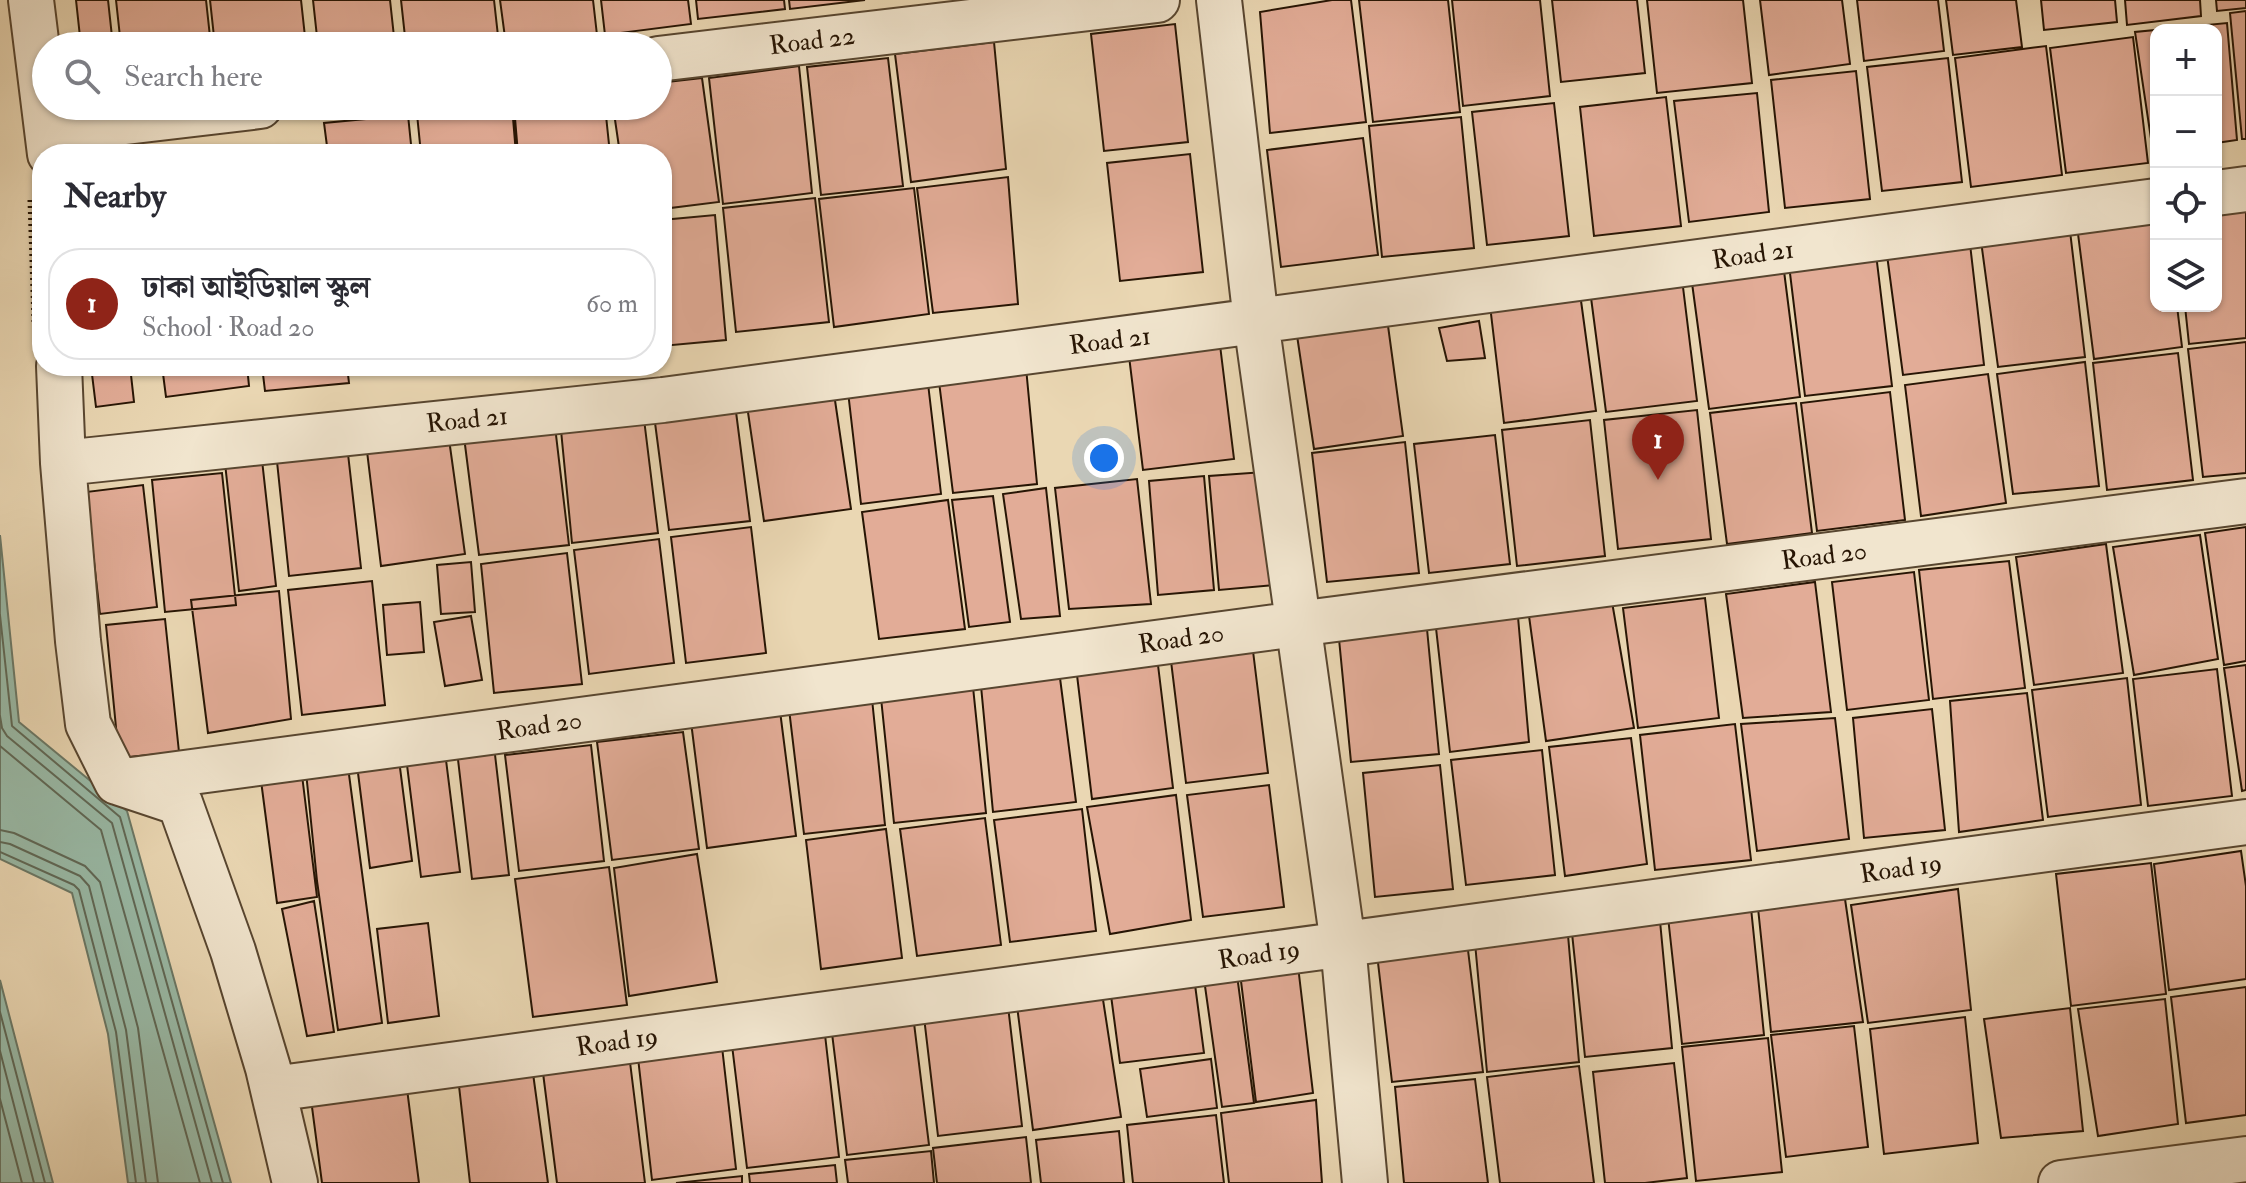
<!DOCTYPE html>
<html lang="en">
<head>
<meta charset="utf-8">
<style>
  :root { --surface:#fff; --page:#f7f7f7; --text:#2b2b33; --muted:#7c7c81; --line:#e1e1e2; --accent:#8f2418 }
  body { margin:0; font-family:"IM FELL Double Pica","Noto Serif Bengali",serif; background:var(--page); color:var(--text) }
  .controls { position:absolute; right:24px; top:24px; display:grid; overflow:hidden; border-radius:16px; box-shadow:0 2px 6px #0004 }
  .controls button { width:72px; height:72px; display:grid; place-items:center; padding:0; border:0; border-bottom:2px solid var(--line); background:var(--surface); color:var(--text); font:40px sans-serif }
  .you { position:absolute; left:1104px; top:458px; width:28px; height:28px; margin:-20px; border:6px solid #fff; border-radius:50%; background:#1a73e8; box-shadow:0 0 0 12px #1a73e833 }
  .badge { display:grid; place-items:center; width:52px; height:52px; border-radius:50%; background:var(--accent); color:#fff; font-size:26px; font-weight:700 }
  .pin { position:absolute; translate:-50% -66px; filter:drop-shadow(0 2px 4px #0008) }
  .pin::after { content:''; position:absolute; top:42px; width:28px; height:24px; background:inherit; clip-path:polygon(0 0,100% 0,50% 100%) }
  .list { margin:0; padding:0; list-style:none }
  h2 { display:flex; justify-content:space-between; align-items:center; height:104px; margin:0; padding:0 32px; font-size:34px }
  h2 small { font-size:26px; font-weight:400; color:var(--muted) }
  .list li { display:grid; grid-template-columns:52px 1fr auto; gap:24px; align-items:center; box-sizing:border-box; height:112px; margin:0 16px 16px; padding:0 16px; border:2px solid var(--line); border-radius:32px }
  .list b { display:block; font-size:30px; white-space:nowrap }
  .list p { margin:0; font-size:26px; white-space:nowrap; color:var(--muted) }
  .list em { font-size:26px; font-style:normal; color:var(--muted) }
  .icon { flex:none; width:44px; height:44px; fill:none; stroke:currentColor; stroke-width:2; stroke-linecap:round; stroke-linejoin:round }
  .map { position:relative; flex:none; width:2246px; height:1183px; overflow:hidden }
  .search { position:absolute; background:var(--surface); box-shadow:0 2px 6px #0004; left:32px; top:32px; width:640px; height:88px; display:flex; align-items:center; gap:20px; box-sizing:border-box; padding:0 28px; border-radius:44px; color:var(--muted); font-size:30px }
  .panel { position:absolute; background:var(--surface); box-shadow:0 2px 6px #0004; left:32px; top:144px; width:640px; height:232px; border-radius:32px }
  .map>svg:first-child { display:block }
  .water { fill:#99baa7; stroke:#6b7866; stroke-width:2 }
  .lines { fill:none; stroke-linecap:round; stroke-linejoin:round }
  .shore { stroke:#606856; stroke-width:2 }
  .building { fill:#e2ac97; stroke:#271504; stroke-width:2 }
  .minor-casing { stroke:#584630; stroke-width:48 }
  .path { stroke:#271504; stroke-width:5; stroke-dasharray:2 4; stroke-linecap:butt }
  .minor { stroke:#f1e5ce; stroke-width:44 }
  .labels { text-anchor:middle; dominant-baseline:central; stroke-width:6; stroke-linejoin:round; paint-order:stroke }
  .street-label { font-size:26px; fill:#271504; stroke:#f1e5ce }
</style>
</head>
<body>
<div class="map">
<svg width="2246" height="1183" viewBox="0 0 2246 1183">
  <rect width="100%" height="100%" fill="#ead7b3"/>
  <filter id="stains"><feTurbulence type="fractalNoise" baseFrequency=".0025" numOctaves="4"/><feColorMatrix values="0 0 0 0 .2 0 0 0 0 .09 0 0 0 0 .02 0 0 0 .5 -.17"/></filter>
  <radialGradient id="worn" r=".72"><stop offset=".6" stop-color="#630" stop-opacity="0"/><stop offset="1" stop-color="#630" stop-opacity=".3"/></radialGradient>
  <path class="water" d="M0,535L19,722L127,811L231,1183H128L108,1034L72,893L0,859Z
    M0,980L53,1183H0Z"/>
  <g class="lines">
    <path class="shore" d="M0,615L12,726L120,817L223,1183
      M0,716L2,728L7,736L112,823L212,1183
      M0,746L101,830L200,1183
      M0,830L14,833L85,866L100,882L138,1028L158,1183
      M0,842L10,844L80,876L89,886L126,1030L146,1183
      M0,852L74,885L79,890L116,1032L136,1183
      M0,1012L45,1183
      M0,1051L34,1183
      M0,1099L22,1183"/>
  </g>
  <path class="building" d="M76,0H108L113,46H81Z
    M116,0H206L211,46H121Z
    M210,0H301L306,46H215Z
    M313,0H390L395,46H318Z
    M401,0H494L499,45L406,46Z
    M500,0H593L597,35L506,45Z
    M601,0H688L691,24L605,35Z
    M696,0H784L785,9L698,19Z
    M789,0H865L790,9Z
    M1332,0H1351L1366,122L1270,133L1260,12Z
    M1359,0H1448L1460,112L1373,122Z
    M1452,0H1540L1550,96L1463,106Z
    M1552,0H1637L1645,73L1561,82Z
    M1647,0H1743L1752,83L1657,93Z
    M1760,0H1842L1850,64L1769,75Z
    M1857,0H1938L1944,51L1864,61Z
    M1946,0H2016L2022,47L1953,55Z
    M2041,0H2115L2117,22L2044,30Z
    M2125,0H2200L2201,16L2127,25Z
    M2216,0H2246V8L2217,11Z
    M2246,11V139H2242L2230,13Z
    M2227,23L2237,140L2216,143V30H2156V152H2153L2135,32Z
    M1175,24L1188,142L1104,151L1091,34Z
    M2133,37L2148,163L2066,173L2050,48Z
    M994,42L1006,169L911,182L895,54Z
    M2046,46L2062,175L1971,187L1955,58Z
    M888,58L903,186L821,195L807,67Z
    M1948,58L1962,182L1882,191L1867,67Z
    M799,66L812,193L723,204L709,78Z
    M1856,71L1870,199L1785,208L1771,80Z
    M702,78L719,202L662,209V154H620L613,106H658V83Z
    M1757,93L1769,212L1689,222L1674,101Z
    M1666,97L1681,226L1594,236L1580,107Z
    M1554,103L1569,236L1487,245L1472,112Z
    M512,106L516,154H421L417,114Z
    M514,106H605L610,154H518Z
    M408,115L412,154H328L324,123Z
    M1461,117L1474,248L1382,257L1369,126Z
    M1363,138L1378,255L1281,267L1267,150Z
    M1190,154L1203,272L1120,281L1107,163Z
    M1008,177L1018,304L933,313L917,188Z
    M914,188L929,314L834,327L819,199Z
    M815,198L829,322L736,332L723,208Z
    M2246,209V338L2189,344L2185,306H2216V212Z
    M715,215L726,340L662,346V220Z
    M2156,217V306H2177L2182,347L2094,359L2077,226Z
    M2070,231L2085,357L1998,367L1981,241Z
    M1970,244L1984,365L1903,375L1887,255Z
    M1876,254L1892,386L1805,396L1789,265Z
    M1784,271L1800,397L1709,409L1692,283Z
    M1682,279L1697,401L1606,412L1590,290Z
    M1579,286L1596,411L1504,423L1489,297Z
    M1386,311L1403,436L1314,449L1295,322Z
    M1479,321L1485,358L1447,361L1439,328Z
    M2246,342V473L2203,477L2188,349Z
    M1220,345L1234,459L1143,470L1129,356Z
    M2178,353L2193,480L2107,490L2093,363Z
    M1025,357L1037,484L953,493L937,366Z
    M2085,362L2099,486L2013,494L1997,374Z
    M91,366H130L134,402L96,407Z
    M162,366H247L249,386L166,397Z
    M262,366H347L349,383L265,391Z
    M1988,374L2006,503L1921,516L1905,385Z
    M927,375L941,494L861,504L847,383Z
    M832,380L851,509L764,521L745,392Z
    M1890,392L1905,520L1817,531L1801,403Z
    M1796,403L1812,533L1727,544L1710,413Z
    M735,404L750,521L669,530L654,415Z
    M1697,410L1711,539L1618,549L1604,420Z
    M643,411L658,533L572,543L560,420Z
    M554,418L569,545L479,555L463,429Z
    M1590,420L1605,556L1517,566L1502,430Z
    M448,432L465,554L381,566L366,443Z
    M1495,435L1510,564L1429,573L1414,444Z
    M1405,442L1419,573L1327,582L1312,453Z
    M347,445L361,568L289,576L276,452Z
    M261,451L276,586L239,591L224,454Z
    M1264,472L1274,585L1219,590L1209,476Z
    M222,473L236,605L165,612L152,480Z
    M1204,476L1214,590L1158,595L1149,481Z
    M1137,479L1151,604L1069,609L1055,488Z
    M143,485L157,607L100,614L86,492Z
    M1046,488L1060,616L1021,619L1003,494Z
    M993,496L1010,622L969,627L952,500Z
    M948,500L965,629L879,639L862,512Z
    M751,527L766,653L686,663L671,537Z
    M2246,527V661L2224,665L2205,533Z
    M2200,535L2218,659L2134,675L2113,547Z
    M659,539L674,663L589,674L574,550Z
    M2106,544L2123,673L2034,685L2016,557Z
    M567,553L582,684L494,693L481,564Z
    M2009,561L2025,688L1933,699L1919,570Z
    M471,562L475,612L441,614L437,565Z
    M1914,572L1929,700L1847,710L1832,582Z
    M372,581L385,705L302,715L288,590Z
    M1815,582L1831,712L1743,718L1726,594Z
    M279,591L291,719L208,733L191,600Z
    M1705,598L1719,718L1638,728L1623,608Z
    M420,602L424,652L387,655L383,605Z
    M1612,602L1634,728L1546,741L1529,616Z
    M471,616L482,680L445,686L434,622Z
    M1518,617L1529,742L1450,752L1436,628Z
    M165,619L179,752L119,758L106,625Z
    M1427,629L1439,754L1351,762L1339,639Z
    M1253,651L1268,773L1186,783L1171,661Z
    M1158,665L1173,788L1092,799L1077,675Z
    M2246,665V790L2242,791L2224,668Z
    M2217,669L2232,796L2148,806L2133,679Z
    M1060,678L1076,802L993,812L981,686Z
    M2127,678L2141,805L2048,817L2032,690Z
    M973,687L986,813L894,823L881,698Z
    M2027,693L2043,820L1959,832L1950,701Z
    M872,699L885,825L804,834L789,709Z
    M1932,709L1945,830L1864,838L1853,718Z
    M780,711L796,836L707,848L691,722Z
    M1835,718L1849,839L1757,851L1741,724Z
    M1735,724L1751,860L1655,870L1640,735Z
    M683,732L699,849L612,860L597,742Z
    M1631,738L1647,864L1565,876L1549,747Z
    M591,745L604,861L519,871L505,755Z
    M494,746L509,875L472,879L457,751Z
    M1542,750L1555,875L1466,885L1451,760Z
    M445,752L460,872L421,877L406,757Z
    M399,760L412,861L370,868L357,765Z
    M1440,765L1453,889L1375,897L1363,773Z
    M301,767L317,897L277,903L260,773Z
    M348,767L382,1023L338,1030L317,881L306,772Z
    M1269,785L1284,907L1203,917L1187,795Z
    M1176,795L1191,920L1110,934L1087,807Z
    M1082,809L1096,931L1010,942L994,820Z
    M985,818L1001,945L917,956L900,829Z
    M886,829L902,958L821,969L806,840Z
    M2241,851L2246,886V979L2169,990L2154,864Z
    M697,854L717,982L629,996L614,868Z
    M2151,863L2166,994L2071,1006L2056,874Z
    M609,867L627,1005L533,1017L515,879Z
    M1958,889L1971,1010L1868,1023L1851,905Z
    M1845,899L1863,1022L1771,1032L1758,908Z
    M314,901L334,1032L307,1036L282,909Z
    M1751,908L1764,1035L1682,1044L1668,917Z
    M1660,921L1672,1048L1585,1057L1572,933Z
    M428,923L439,1016L388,1023L377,929Z
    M1568,935L1579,1062L1487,1072L1475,943Z
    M1467,942L1483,1072L1392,1082L1377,954Z
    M1298,966L1313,1093L1256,1102L1240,973Z
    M1237,975L1254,1103L1222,1107L1204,979Z
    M1194,977L1204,1053L1120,1063L1110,988Z
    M2246,987V1115L2186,1123L2171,997Z
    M1102,993L1121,1117L1033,1130L1017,1006Z
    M2165,999L2178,1124L2098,1136L2078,1009Z
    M1008,1006L1022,1126L938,1136L924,1017Z
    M2070,1008L2083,1131L2001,1138L1984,1019Z
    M913,1015L929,1145L847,1155L831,1025Z
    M1965,1017L1978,1143L1884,1154L1870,1029Z
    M824,1026L839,1157L747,1168L731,1037Z
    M1854,1026L1868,1147L1786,1157L1771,1035Z
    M721,1038L736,1169L652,1180L637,1049Z
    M1768,1038L1782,1172L1696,1181L1682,1047Z
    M629,1054L645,1183H557L542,1065Z
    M1211,1059L1217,1108L1147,1117L1140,1069Z
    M1674,1063L1687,1178L1645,1183H1605L1593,1072Z
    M532,1066L548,1183H470L458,1077Z
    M1579,1066L1594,1183H1500L1487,1077Z
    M1475,1079L1488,1183H1404L1395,1087Z
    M406,1081L419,1183H322L310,1092Z
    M1316,1100L1322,1183H1229L1221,1113Z
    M1216,1115L1224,1183H1133L1127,1125Z
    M1119,1131L1124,1183H1041L1036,1140Z
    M1026,1137L1031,1183H937L933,1148Z
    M931,1151L934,1183H848L845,1160Z
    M835,1165L837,1183H750L749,1174Z
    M742,1176V1183H676Z"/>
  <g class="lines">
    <defs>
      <path id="minor" d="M31,0L50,154
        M1219,0L1256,321L1343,944L1365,1183
        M658,59L1157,0
        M49,131L260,106
        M2216,193L2246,189
        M59,366L63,463L78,641L88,724L117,782L180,803L233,951L268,1068L295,1183
        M63,463L663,400L2156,201
        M117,782L1297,624L2246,501
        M273,1089L2246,822
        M2061,1183L2246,1159"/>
    </defs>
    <use href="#minor" class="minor-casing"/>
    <path class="path" d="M30,200L34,322"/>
    <use href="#minor" class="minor"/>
  </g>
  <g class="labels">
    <g class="street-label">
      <text transform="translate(812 41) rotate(-7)">Road 22</text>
      <text transform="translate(1753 255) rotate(-8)">Road 21</text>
      <text transform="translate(1110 341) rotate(-7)">Road 21</text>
      <text transform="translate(467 420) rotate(-6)">Road 21</text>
      <text transform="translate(1824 556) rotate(-7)">Road 20</text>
      <text transform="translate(1181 639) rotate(-8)">Road 20</text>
      <text transform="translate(539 726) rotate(-8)">Road 20</text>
      <text transform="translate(1901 869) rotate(-8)">Road 19</text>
      <text transform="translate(1259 955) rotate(-8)">Road 19</text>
      <text transform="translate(617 1042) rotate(-8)">Road 19</text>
    </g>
  </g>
  <rect width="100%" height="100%" filter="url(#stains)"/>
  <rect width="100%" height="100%" fill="url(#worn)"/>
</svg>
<div class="controls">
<button>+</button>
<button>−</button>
<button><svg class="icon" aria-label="locate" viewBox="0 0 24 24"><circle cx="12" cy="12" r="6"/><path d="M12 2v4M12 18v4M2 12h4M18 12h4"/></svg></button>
<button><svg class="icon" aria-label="layers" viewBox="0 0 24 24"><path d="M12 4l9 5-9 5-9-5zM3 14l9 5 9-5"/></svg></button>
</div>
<div class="you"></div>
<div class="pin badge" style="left:1658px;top:480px">1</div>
<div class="search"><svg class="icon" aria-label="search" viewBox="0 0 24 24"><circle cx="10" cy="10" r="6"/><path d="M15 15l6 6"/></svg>Search here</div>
<section class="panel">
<h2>Nearby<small></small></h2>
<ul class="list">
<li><span class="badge">1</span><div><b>ঢাকা আইডিয়াল স্কুল</b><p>School · Road 20</p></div><em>60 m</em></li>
</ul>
</section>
</div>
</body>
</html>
